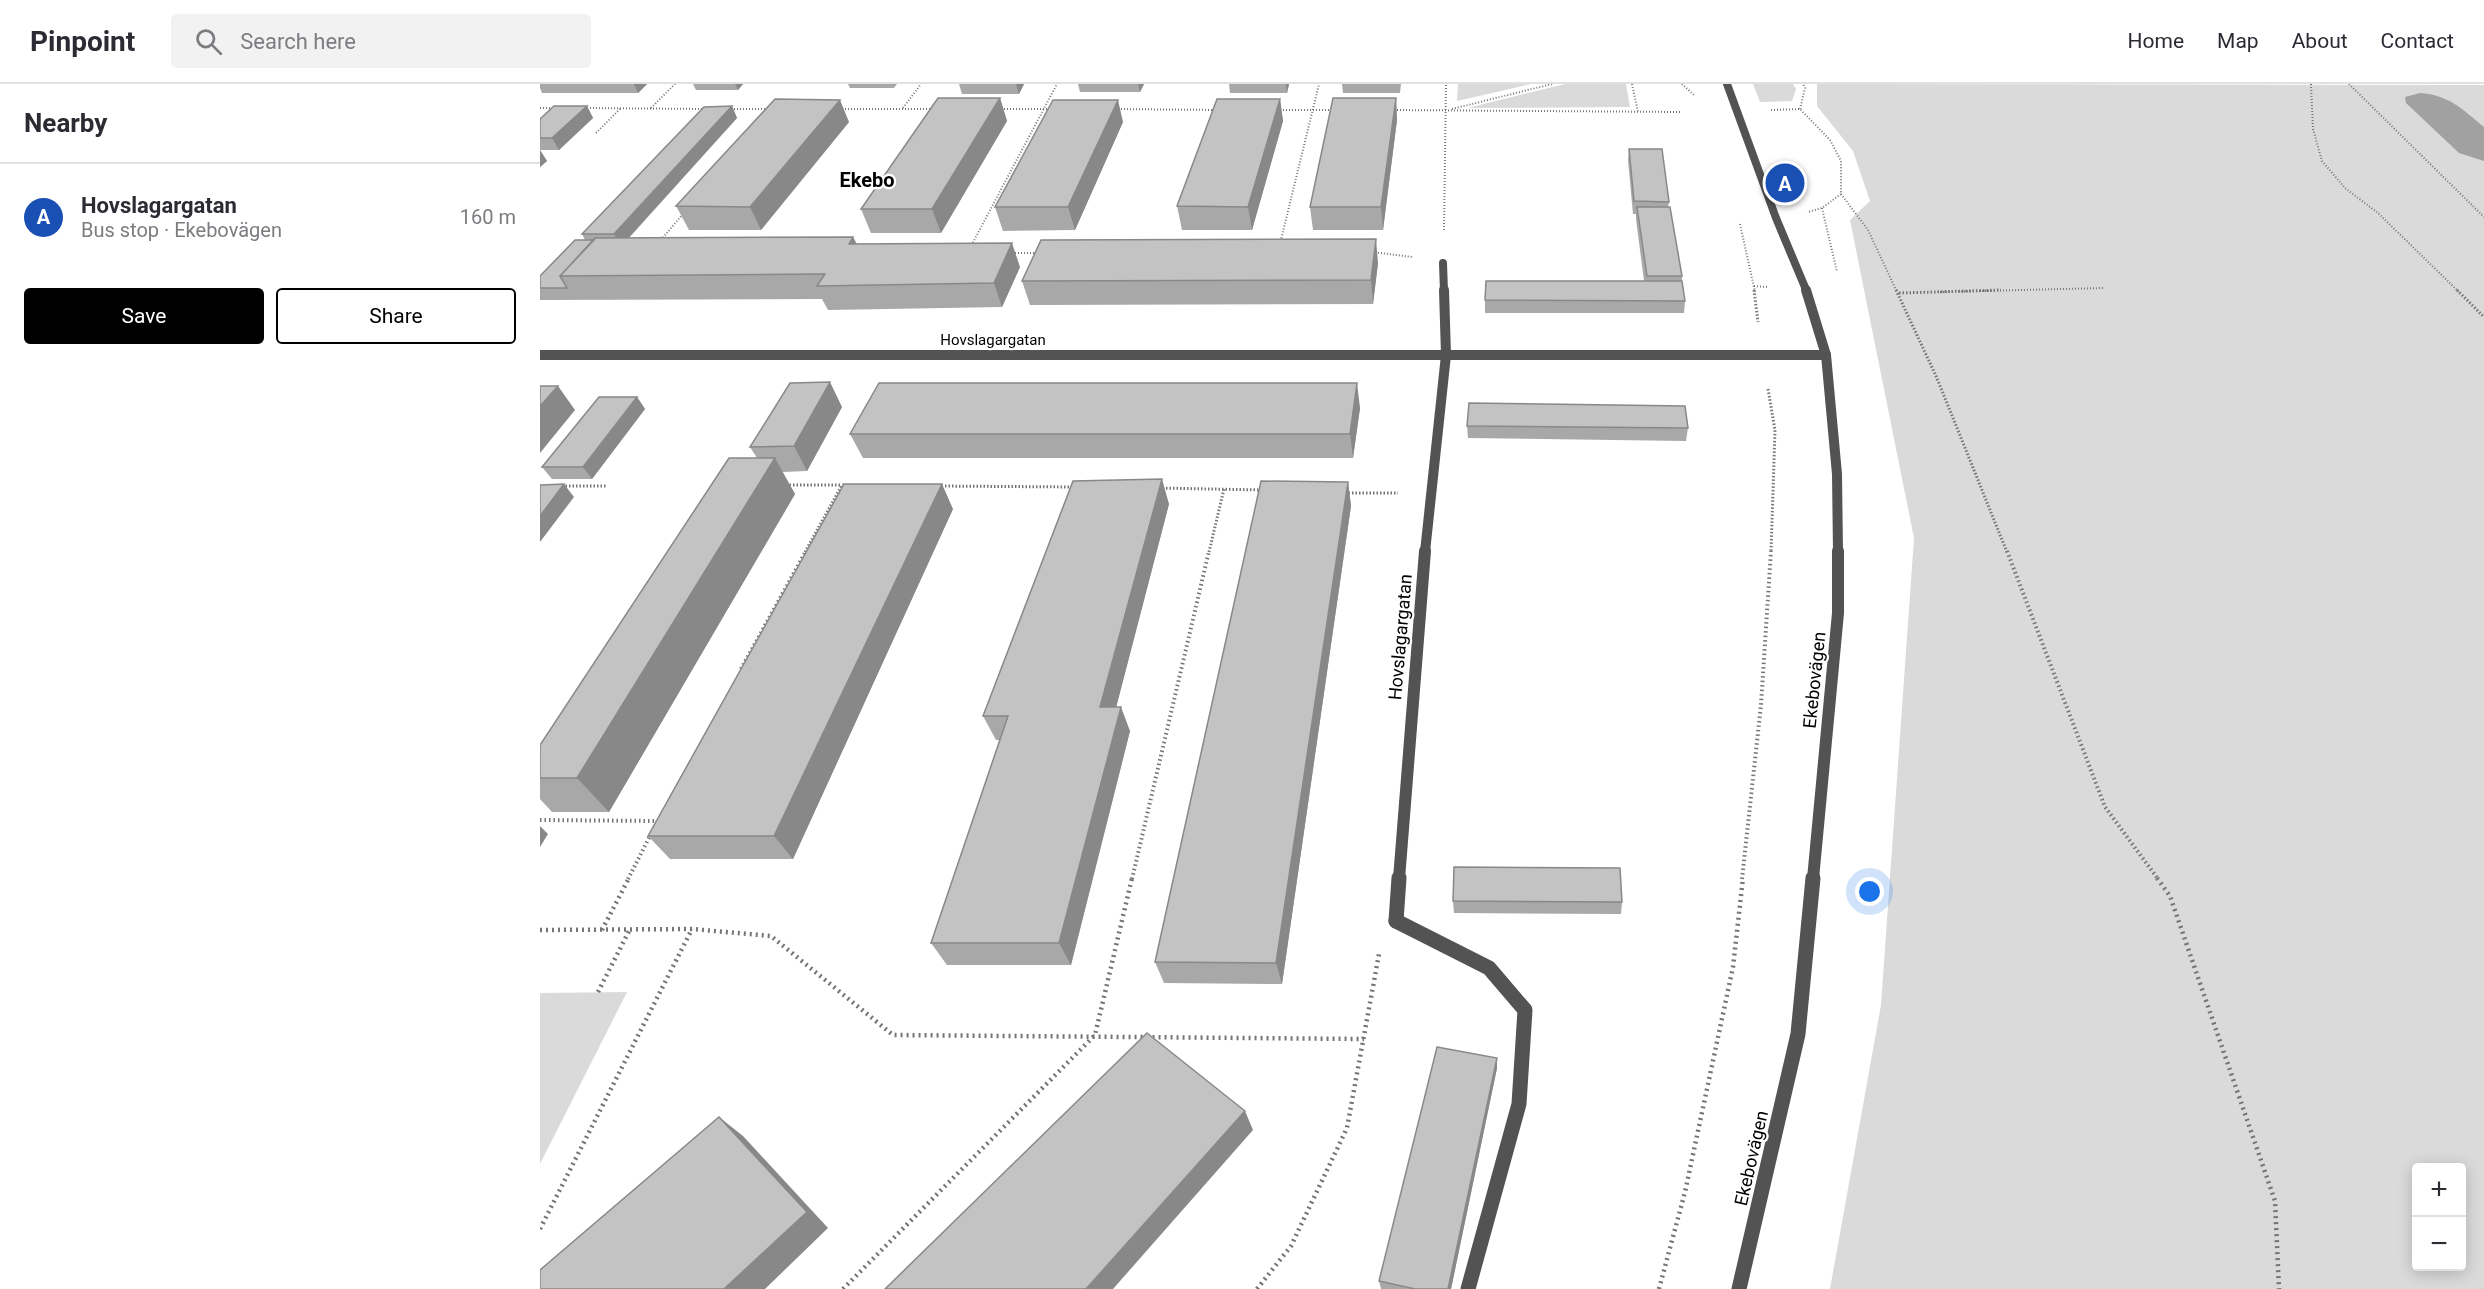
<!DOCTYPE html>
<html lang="en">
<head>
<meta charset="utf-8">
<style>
  :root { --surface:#fff; --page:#f2f2f3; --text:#2b2b33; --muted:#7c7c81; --line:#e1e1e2; --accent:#000 }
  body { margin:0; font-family:Roboto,sans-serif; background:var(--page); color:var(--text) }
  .controls { position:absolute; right:18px; bottom:18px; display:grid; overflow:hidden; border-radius:6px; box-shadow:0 3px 15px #0003 }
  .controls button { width:54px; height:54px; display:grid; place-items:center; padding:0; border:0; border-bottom:2px solid var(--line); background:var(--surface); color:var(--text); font:30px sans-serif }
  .you { position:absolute; left:1330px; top:808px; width:21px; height:21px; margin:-15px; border:4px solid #fff; border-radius:50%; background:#1a73e8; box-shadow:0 0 0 9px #1a73e833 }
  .badge { display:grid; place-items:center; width:39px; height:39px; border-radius:50%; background:var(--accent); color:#fff; font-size:20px; font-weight:700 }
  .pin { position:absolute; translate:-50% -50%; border:3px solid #fff; box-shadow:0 2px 6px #0006 }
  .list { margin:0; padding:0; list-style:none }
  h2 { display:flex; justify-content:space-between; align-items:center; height:78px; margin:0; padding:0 24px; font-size:26px }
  h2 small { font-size:20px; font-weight:400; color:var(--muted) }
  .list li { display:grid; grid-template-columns:39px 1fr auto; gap:18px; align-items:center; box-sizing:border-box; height:108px; padding:0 24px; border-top:2px solid var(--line) }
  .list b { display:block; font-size:22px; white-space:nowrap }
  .list p { margin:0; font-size:20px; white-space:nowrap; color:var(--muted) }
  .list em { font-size:20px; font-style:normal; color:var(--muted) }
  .actions { display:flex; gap:12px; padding:18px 24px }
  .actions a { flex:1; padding:14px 0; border:2px solid var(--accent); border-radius:6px; text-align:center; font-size:21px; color:var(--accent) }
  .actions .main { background:var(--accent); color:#fff }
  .icon { flex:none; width:33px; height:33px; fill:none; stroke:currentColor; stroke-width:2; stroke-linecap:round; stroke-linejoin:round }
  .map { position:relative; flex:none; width:1944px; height:1205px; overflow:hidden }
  header { display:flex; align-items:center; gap:36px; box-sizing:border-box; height:84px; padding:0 30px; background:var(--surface); border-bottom:2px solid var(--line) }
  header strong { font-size:28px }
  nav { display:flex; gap:33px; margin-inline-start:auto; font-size:21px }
  .search { width:420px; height:54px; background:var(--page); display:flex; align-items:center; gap:15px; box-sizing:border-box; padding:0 21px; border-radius:6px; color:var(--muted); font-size:22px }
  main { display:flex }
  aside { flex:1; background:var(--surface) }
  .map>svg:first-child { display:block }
  .green { fill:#dadada; fill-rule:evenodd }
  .water { fill:#a1a1a1 }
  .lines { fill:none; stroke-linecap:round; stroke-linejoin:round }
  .path-far3 { stroke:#757575; stroke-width:2; stroke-dasharray:1 2; stroke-linecap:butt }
  .path-far2 { stroke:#757575; stroke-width:3; stroke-dasharray:1.5 2; stroke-linecap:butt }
  .path-far1 { stroke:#757575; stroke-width:4; stroke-dasharray:1.5 3; stroke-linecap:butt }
  .path { stroke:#757575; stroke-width:4.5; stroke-dasharray:2 4; stroke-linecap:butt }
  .service { stroke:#535353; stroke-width:15 }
  .minor-far3 { stroke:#535353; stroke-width:8 }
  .minor-far2 { stroke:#535353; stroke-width:10 }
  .minor-far1 { stroke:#535353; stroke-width:12 }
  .minor { stroke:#535353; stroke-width:15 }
  .tertiary-far3 { stroke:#535353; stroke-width:8 }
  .tertiary-far2 { stroke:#535353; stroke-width:10 }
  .tertiary-far1 { stroke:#535353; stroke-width:12 }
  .tertiary { stroke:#535353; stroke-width:15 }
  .wall { fill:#a8a8a8 }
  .shaded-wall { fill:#888 }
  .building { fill:#c3c3c3; stroke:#888; stroke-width:1.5 }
  .labels { text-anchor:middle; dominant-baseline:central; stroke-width:4.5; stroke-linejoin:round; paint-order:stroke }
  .far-street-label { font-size:15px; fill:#000; stroke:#fff }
  .street-label { font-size:18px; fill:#000; stroke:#fff }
  .far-district-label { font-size:20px; font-weight:bold; fill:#000; stroke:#fff }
</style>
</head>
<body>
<header>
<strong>Pinpoint</strong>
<div class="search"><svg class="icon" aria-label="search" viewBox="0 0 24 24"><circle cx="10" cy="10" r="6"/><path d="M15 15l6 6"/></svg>Search here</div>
<nav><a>Home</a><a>Map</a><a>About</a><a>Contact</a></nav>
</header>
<main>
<aside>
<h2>Nearby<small></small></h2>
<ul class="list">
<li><span class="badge" style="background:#1a4fb4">A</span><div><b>Hovslagargatan</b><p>Bus stop · Ekebovägen</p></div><em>160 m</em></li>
</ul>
<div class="actions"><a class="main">Save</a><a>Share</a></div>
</aside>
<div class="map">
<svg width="1944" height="1205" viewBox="0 0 1944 1205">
  <rect width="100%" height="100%" fill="#fff"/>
  <path class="green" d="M918,0H991L917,17Z
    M1025,0H1086L1090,23L927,24Z
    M1213,0H1253L1256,5L1252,17L1220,18Z
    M1277,0L1944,1V1205H1290L1341,921L1374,454L1310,136L1330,117L1313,67L1277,22ZM1876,1084H1922V1182H1876Z
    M87,908L0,1080V909Z"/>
  <path class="water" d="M1880,9C1909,11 1922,25 1944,43V77L1919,69L1866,19L1865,13Z"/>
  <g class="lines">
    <path class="path-far3" d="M1092,0L1098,28
      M1142,0L1155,12
      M1771,0L1773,45L1782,77L1805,104L1838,129L1919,208
      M1809,0L1944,133
      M0,24H16
      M44,24L166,25
      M111,24L135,0
      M363,24L381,0
      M188,25H229
      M299,25H394
      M458,25H511
      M575,25L676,26
      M912,25L1012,0
      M1260,25L1265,4L1263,0
      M737,26H793
      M851,26L1142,28
      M1231,26L1260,25L1290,56L1301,77V110L1282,124L1268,128
      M56,49L81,24
      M1301,110L1328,146L1357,208
      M1282,124L1297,188
      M1200,140L1215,208
      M904,146L906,0
      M121,156L143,130
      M740,160L779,0
      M430,164L517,0
      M832,168L872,173
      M472,169H498
      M1214,202L1228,203
      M1400,208L1563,204"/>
    <path class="path-far2" d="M1214,206L1218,238
      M1356,206L1396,292L1467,468
      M1917,206L1944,233
      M1359,209L1461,206
      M1228,305L1235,346L1231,468
      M246,401H302
      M22,402H67
      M398,402L534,403
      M619,404L723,406
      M805,409H858
      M265,468L302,401H306
      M669,468L684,405"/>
    <path class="path-far1" d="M1467,467L1565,723L1618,795
      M201,585L266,467
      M0,736L117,737
      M88,795L111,750
      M592,795L669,467
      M1202,795L1221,621L1231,467"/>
    <path class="path" d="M1617,794L1630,812L1735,1117L1739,1205
      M0,846L152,845L231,852L353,951L824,955
      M62,846L89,794
      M58,908L90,845
      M0,1145L152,845
      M303,1205L555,951L592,794
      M717,1205L751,1162L807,1044L839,870
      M1119,1205L1145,1108L1193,883L1203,794"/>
    <path class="service" d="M856,837L949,884L985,926L979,1020L928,1205"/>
    <path class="minor-far3" d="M903,179L904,208"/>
    <path class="minor-far2" d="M0,271H1286
      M885,468L906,271L904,206"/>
    <path class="minor-far1" d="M859,795L885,467"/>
    <path class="minor" d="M856,837L859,794"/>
    <path class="tertiary-far3" d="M1187,0L1236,134L1267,208"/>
    <path class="tertiary-far2" d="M1266,206L1286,271L1297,390L1298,468"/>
    <path class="tertiary-far1" d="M1273,795L1298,529V467"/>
    <path class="tertiary" d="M1199,1205L1258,950L1273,794"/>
  </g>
  <path class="wall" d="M0,0H107L98,9H2L0,4Z
    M153,0H203L198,6H156Z
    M308,0H357L354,4H310Z
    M419,0H484L479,10H422Z
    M538,0H604L600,8H540Z
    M689,0H749L747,9H690Z
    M802,0H861L860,9H803Z
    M460,14L467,37L401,149H331L321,125Z
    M856,14L857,36L843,146H773L770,123Z
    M740,15L743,37L712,146H642L637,122Z
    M47,22L53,34L19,66H0L7,77L0,83V35Z
    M192,22L197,34L89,154L313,153L317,160L480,183L462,223L288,226L282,215L0,216V192L45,156L42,150Z
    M309,38L221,146H149L136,122Z
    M583,38L535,146L463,147L455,123Z
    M1089,65L1129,118L1128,123L1142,192V197L1145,217L1144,229H945V216L1104,197L1096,135V130H1093L1088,76Z
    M838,179L833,220L490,221L482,197Z
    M97,313L105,325L52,395H12L2,383Z
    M302,323L267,387L242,388L255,410L69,728H12L0,715V661L217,374L210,363Z
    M820,324L813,374H323L310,350Z
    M927,342L1148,344L1146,357L928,354Z
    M808,398L811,422L742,900L624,899L615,878Z
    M629,420L576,623L590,647L531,881H407L391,859L460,656H456L443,632Z
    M413,425L253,775H130L108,752Z
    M913,817L1082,818L1081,830L914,829Z
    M957,974V984L911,1205H841L839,1197Z"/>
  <path class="shaded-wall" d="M94,0H107L98,9Z
    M195,0H203L198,6Z
    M476,0H484L479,10Z
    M598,0H604L600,8Z
    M746,0H749L747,9Z
    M460,14L467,37L401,149L392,125Z
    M856,14L857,36L843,146L841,123Z
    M740,15L743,37L712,146L708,123Z
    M300,16L309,38L221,146L210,123Z
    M578,16L583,38L535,146L528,123Z
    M47,22L53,34L19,66L12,54Z
    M192,22L197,34L81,162L74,150Z
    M0,66L7,77L0,83Z
    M313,153L324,177L309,160Z
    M836,155L838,179L833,220L831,196Z
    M472,159L480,183L462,223L454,199Z
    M290,298L302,323L267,387L254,362Z
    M817,299L820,324L813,374L810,350Z
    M18,302L35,326L0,369V322Z
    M97,313L105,325L52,395L43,383Z
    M235,374L255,410L69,728L37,694Z
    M622,395L629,420L570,647L560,623Z
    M808,398L811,422L742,900L736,879Z
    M24,400L34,413L0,458V432Z
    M402,400L413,425L253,775L234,752Z
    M581,623L590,647L531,881L519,859Z
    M0,742L8,750L0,763Z
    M957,974V984L911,1205H908Z
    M705,1027L713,1046L573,1205H546Z
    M179,1033L203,1052L288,1144L225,1205H184Z"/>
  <path class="building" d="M398,14H460L392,125H321Z
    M793,14H856L841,123H770Z
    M235,15L300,16L210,123L136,122Z
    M677,15H740L708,123L637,122Z
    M513,16H578L528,123H455Z
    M14,22H47L12,54H0V35Z
    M192,22L74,150H42L164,23Z
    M1089,65H1122L1129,118L1094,117Z
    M1097,123H1130L1142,192H1107Z
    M313,153L309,160L472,159L454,199L277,202L285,190L20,192L55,154Z
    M836,155L831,196L482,197L501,156Z
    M35,156H54L20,192L27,204H0V192Z
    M946,197H1142L1145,217L945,216Z
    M290,298L254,362L210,363L250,299Z
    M339,299H817L810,350H310Z
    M0,302H18L0,322Z
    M59,313H97L43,383H2Z
    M929,319L1145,322L1148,344L927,342Z
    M189,374H235L37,694H0V661Z
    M622,395L560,623H581L519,859H391L468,632H443L533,397Z
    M721,397L808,398L736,879L615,878Z
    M24,400L0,432V401Z
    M304,400H402L234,752H108Z
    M914,783L1080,784L1082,818L913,817Z
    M607,949L705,1027L546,1205H345Z
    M897,963L957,974L908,1205H875L839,1197Z
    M179,1033L267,1128L184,1205H0V1186Z"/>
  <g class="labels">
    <g class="far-street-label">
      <text x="453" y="256">Hovslagargatan</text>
    </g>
    <g class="street-label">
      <text transform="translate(860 553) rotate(-85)">Hovslagargatan</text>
      <text transform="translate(1274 596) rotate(-84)">Ekebovägen</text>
      <text transform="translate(1211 1074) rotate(-77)">Ekebovägen</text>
    </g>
    <g class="far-district-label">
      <text x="327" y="96">Ekebo</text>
    </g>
  </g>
</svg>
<div class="controls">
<button>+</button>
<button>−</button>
</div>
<div class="you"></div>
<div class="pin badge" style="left:1245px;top:99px;background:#1a4fb4">A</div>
</div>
</main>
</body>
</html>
